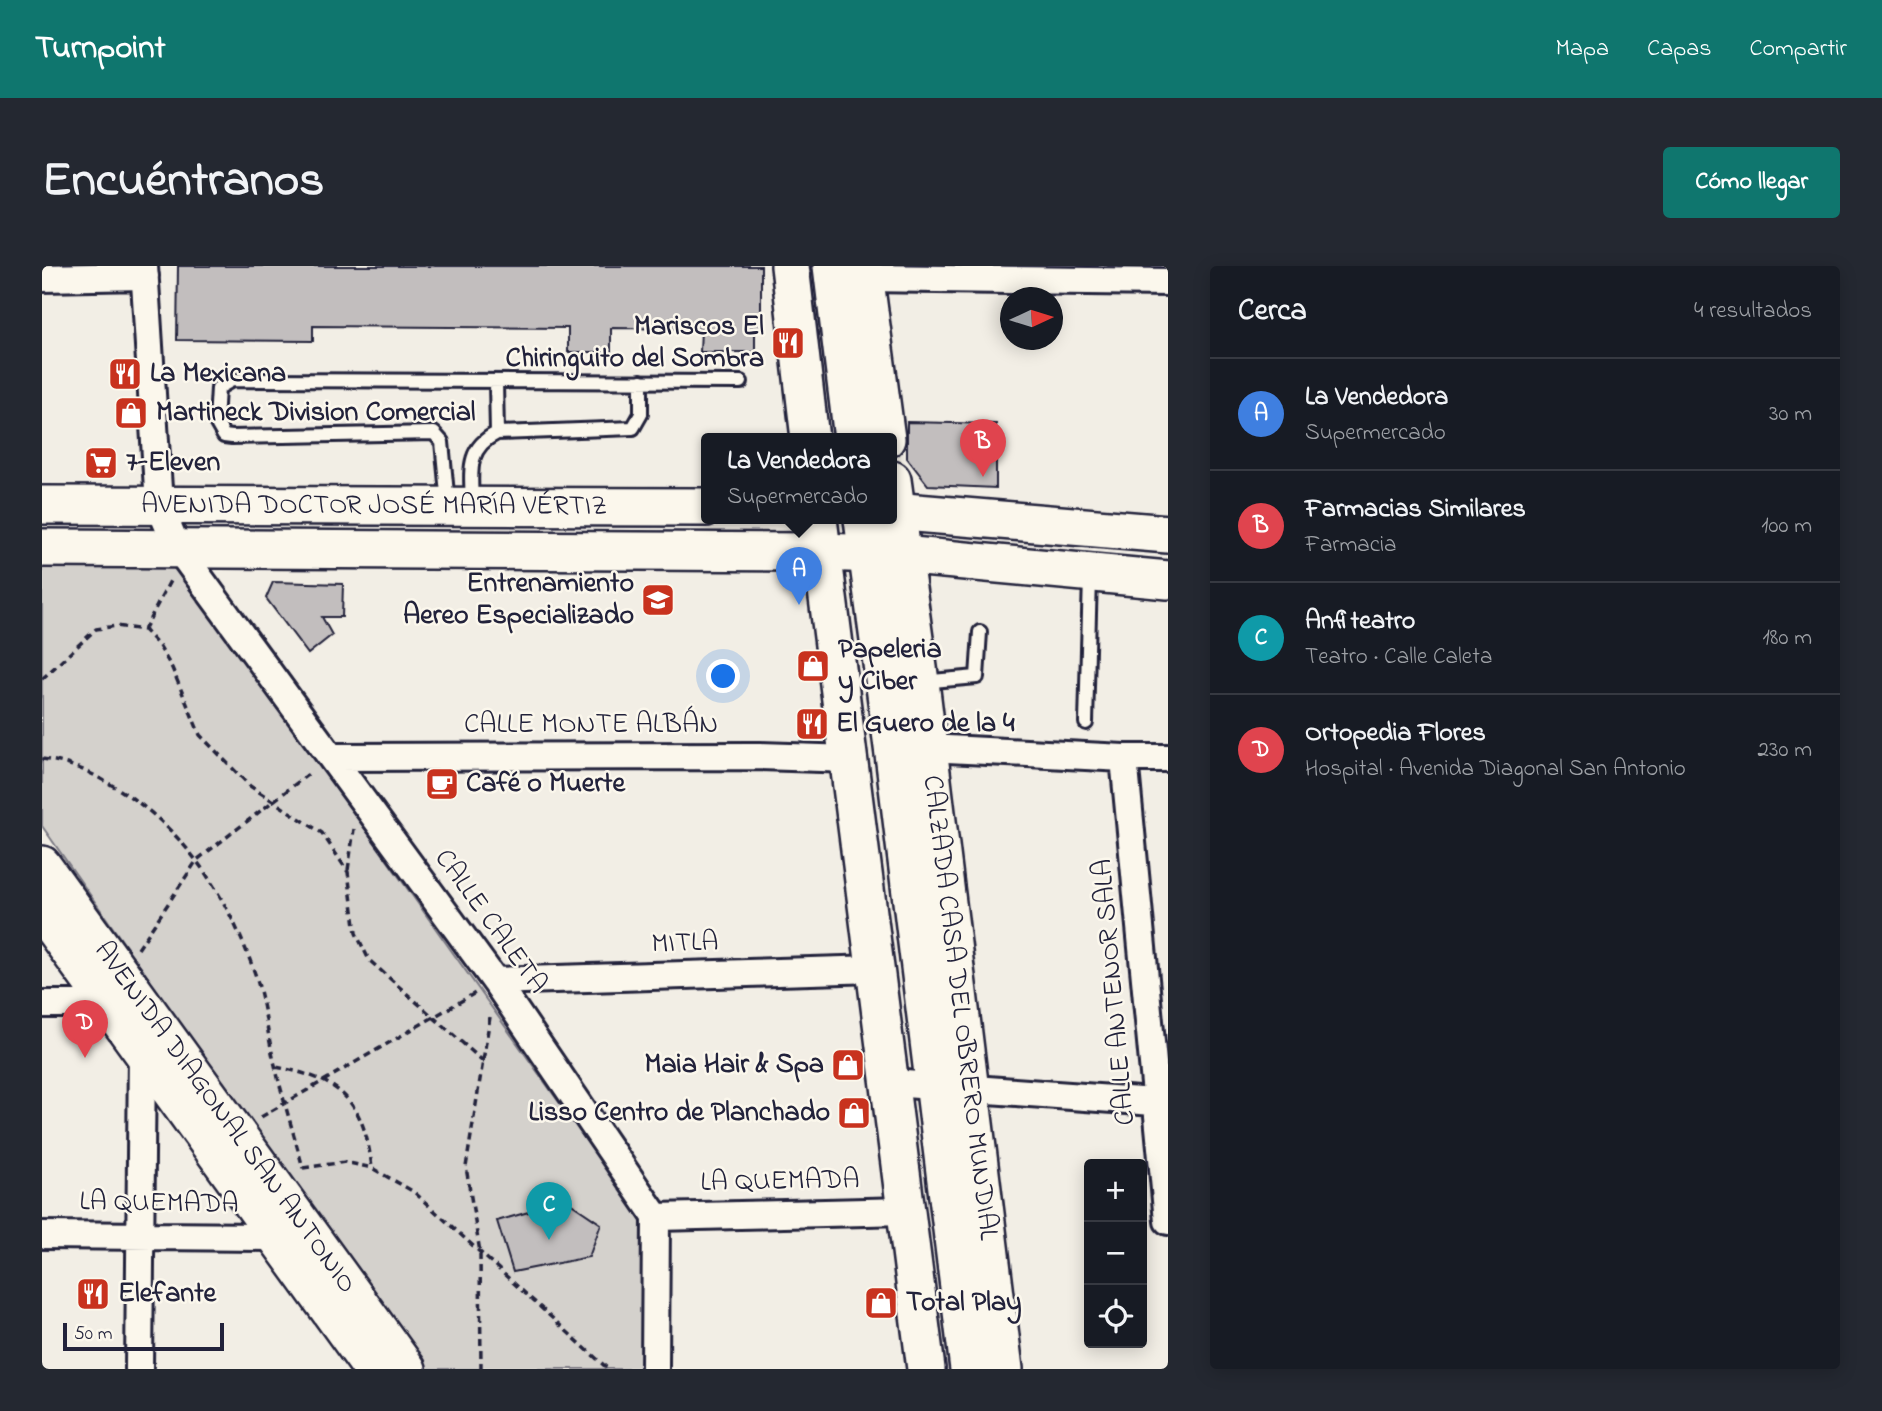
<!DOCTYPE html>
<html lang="es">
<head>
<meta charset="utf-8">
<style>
  :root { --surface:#171b24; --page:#242831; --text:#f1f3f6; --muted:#9ea1a6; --line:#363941; --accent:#0f766e }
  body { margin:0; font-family:"Indie Flower",sans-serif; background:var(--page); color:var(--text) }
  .controls { position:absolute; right:21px; bottom:21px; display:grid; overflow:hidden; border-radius:7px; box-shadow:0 4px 18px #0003 }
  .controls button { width:63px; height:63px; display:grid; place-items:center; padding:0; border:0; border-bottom:2px solid var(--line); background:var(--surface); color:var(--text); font:35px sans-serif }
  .compass { position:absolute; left:958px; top:21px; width:63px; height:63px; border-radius:50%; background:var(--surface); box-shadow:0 4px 18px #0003; rotate:86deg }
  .scale { position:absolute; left:21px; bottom:18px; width:161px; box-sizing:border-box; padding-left:7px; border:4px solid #22223b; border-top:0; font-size:19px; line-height:24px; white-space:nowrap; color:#22223b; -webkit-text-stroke:5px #fbf7ec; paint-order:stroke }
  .you { position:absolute; left:682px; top:411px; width:24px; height:24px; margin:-18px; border:5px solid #fff; border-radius:50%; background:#1a73e8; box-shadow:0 0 0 10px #1a73e833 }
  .badge { display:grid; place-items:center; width:46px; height:46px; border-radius:50%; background:var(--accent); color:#fff; font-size:23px; font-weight:700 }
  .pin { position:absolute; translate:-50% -58px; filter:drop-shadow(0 2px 4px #0008) }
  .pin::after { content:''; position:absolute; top:37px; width:24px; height:21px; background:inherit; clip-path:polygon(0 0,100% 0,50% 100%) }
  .popup { position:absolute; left:659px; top:167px; width:196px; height:91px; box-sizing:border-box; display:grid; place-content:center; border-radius:7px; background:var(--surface); filter:drop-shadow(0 2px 5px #0005); font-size:23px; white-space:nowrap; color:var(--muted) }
  .popup b { font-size:26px; color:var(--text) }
  .popup::after { content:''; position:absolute; left:50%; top:100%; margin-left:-14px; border:14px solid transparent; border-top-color:var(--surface) }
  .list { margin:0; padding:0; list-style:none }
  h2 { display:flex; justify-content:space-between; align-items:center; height:91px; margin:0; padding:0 28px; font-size:30px }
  h2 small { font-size:23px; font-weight:400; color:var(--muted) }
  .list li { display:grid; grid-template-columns:46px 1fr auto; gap:21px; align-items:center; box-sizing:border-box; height:112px; padding:0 28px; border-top:2px solid var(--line) }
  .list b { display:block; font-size:26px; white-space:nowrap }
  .list p { margin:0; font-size:23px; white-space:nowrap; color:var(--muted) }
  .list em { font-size:23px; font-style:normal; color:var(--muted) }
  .icon { flex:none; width:38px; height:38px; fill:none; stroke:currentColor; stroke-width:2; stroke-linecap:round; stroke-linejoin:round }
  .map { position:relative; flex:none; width:1126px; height:1103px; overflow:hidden; border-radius:7px }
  header { display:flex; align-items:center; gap:42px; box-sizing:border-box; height:98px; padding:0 35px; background:var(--accent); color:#fff }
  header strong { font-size:33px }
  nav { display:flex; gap:38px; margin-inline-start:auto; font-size:24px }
  .intro { display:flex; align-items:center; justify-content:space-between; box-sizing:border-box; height:168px; padding:0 42px }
  h1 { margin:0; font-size:49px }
  .button { padding:18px 32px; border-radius:7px; background:var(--accent); color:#fff; font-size:24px; font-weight:700 }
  main { display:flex; gap:42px; padding:0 42px }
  aside { flex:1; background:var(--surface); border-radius:7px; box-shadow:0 4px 18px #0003 }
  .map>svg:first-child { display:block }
  .green { fill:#d4d1cc; stroke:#7b7a84; stroke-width:2 }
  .building { fill:#c2bebe; stroke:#22223b; stroke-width:2 }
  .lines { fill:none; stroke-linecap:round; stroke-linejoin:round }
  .lane-casing { stroke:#22223b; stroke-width:18 }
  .street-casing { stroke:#22223b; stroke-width:32 }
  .secondary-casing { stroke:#22223b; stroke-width:42 }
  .path { stroke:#22223b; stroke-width:3.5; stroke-dasharray:7 5; stroke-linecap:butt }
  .lane { stroke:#fbf7ec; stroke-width:12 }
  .street { stroke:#fbf7ec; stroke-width:26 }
  .secondary { stroke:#fbf7ec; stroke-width:37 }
  .labels { text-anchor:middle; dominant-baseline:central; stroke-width:5; stroke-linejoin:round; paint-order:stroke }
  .poi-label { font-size:28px; font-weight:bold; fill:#22223b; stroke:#fbf7ec; text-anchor:start }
  .street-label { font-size:28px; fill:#22223b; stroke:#fbf7ec }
</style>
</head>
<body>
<header>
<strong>Turnpoint</strong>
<nav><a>Mapa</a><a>Capas</a><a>Compartir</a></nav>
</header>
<div class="intro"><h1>Encuéntranos</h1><a class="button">Cómo llegar</a></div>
<main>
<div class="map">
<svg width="1126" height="1103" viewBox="0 0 1126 1103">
  <rect width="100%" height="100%" fill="#f2eee5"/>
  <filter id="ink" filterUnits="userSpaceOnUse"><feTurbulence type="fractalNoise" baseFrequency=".0143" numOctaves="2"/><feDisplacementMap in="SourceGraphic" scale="14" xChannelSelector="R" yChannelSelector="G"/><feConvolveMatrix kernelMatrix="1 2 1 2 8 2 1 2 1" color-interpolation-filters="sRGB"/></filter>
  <g filter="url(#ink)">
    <path class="green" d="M130,291L602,956L601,1103H379L0,560V294Z"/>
    <path class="building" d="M136,0H719V63H713V86H658L659,63L569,62V86H526V62L271,60V75L135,74Z
      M865,156L954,158V222L886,219L865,192Z
      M231,316L301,318L300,351H280L290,369L266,388L224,332Z
      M525,935L559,958L547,991L471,1006L455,955Z"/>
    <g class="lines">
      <defs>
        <path id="lane" d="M454,117L455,167
          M430,236C429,206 424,182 455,167L591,162L599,148V115
          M406,238L400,176L392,167L190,171L182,170L174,156L176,122L190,114L699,116
          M879,416L935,411L938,366
          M1044,457L1048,311"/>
        <path id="street" d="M102,0L117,239L135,281L453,715L614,951L613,1103
          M0,12L103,10
          M823,12L1126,16
          M886,482L1082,492H1126
          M289,491L718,490L809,493
          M1082,492L1126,955
          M453,715L834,703
          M0,738H79
          M849,817L1126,837
          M614,951L864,945
          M0,969L232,971
          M97,1103L100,783"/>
        <g id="secondary">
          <path d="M748,0L768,173"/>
          <path d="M790,0L811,173"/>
          <path d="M821,0L844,173"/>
          <path id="s1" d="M850,214L878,416L962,1103"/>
          <path id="s2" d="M0,239L664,241"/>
          <path d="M850,245L1126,268"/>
          <path d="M776,253L884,1103"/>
          <path d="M821,253L853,496L927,1103"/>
          <path d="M0,282L781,286L859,289L1126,314"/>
          <path id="s3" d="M0,599L365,1103"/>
          <path d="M0,647L330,1103"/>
        </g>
      </defs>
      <use href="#lane" class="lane-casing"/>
      <use href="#street" class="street-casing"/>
      <use href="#secondary" class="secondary-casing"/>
      <path class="path" d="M102,364L129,313
        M0,413L54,363L74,360L102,364L117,380L130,402L158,469L208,520L280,567L306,606L314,667L327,694L442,796
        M0,493C29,496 54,509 78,524C145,566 186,632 212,705C223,735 225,769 233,799C241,834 252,868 261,902
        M306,604L312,563
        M96,683L155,594L269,506
        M234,801C300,813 322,836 330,902
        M219,851L433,727
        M261,902L303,896L330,902L372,926L566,1103
        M439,1103L438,986L424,901L448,751"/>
      <use href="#lane" class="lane"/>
      <use href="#street" class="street"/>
      <use href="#secondary" class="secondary"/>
    </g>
  </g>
  <defs>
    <symbol id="restaurant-square" viewBox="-11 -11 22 22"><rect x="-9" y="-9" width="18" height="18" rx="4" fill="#c8321e" stroke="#fbf7ec"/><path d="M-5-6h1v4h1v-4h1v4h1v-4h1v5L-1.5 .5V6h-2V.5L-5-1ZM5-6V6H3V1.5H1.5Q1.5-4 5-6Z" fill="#fff"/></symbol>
    <symbol id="shop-square" viewBox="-11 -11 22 22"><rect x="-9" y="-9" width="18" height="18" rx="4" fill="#c8321e" stroke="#fbf7ec"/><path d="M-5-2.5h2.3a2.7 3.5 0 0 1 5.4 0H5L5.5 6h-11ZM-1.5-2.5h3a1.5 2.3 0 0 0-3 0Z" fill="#fff"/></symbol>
    <symbol id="supermarket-square" viewBox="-11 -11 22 22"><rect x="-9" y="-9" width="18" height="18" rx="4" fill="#c8321e" stroke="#fbf7ec"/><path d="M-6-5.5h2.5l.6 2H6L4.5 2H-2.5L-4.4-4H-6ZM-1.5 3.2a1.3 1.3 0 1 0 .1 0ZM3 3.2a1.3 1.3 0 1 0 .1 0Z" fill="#fff"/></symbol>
    <symbol id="school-square" viewBox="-11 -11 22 22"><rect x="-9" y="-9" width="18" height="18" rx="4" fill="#c8321e" stroke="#fbf7ec"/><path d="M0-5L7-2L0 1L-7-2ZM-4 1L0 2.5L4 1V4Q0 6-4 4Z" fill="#fff"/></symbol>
    <symbol id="cafe-square" viewBox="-11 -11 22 22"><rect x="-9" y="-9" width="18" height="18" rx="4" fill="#c8321e" stroke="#fbf7ec"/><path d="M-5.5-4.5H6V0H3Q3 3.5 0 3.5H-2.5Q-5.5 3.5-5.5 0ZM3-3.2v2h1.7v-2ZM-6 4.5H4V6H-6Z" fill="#fff"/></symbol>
  </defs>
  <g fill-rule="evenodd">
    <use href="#restaurant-square" x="727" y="58" width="38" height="38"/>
    <use href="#restaurant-square" x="64" y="89" width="38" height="38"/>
    <use href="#shop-square" x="70" y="128" width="38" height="38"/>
    <use href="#supermarket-square" x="40" y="178" width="38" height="38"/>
    <use href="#school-square" x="597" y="315" width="38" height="38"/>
    <use href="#shop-square" x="752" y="381" width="38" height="38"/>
    <use href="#restaurant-square" x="751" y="439" width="38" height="38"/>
    <use href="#cafe-square" x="381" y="499" width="38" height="38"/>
    <use href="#shop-square" x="787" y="780" width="38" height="38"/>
    <use href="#shop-square" x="793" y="828" width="38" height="38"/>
    <use href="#restaurant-square" x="32" y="1009" width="38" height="38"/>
    <use href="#shop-square" x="820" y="1018" width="38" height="38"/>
  </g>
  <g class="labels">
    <g class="poi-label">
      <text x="722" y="61" text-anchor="end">Mariscos El<tspan x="722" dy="32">Chiringuito del Sombra</tspan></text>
      <text x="108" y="108">La Mexicana</text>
      <text x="114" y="147">Martineck Division Comercial</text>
      <text x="84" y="197">7-Eleven</text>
      <text x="592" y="318" text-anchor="end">Entrenamiento<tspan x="592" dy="32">Aereo Especializado</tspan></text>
      <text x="796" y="384">Papeleria<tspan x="796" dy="32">y Ciber</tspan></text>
      <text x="794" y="458">El Guero de la 4</text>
      <text x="424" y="518">Café o Muerte</text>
      <text x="782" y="799" text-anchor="end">Maia Hair &amp; Spa</text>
      <text x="788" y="847" text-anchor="end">Lisso Centro de Planchado</text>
      <text x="76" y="1028">Elefante</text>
      <text x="864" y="1037">Total Play</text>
    </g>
    <g class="street-label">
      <text stroke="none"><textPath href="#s2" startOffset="332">AVENIDA DOCTOR JOSÉ MARÍA VÉRTIZ</textPath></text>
      <text x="549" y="459">CALLE MONTE ALBÁN</text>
      <text transform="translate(448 656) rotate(54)">CALLE CALETA</text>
      <text transform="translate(643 678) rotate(-2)">MITLA</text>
      <text transform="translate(1073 726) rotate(-95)">CALLE ANTENOR SALA</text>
      <text stroke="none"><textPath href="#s1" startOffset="532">CALZADA CASA DEL OBRERO MUNDIAL</textPath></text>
      <text stroke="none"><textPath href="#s3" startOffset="312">AVENIDA DIAGONAL SAN ANTONIO</textPath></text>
      <text transform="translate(738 916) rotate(-1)">LA QUEMADA</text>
      <text transform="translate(117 938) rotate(1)">LA QUEMADA</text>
    </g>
  </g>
</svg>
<div class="controls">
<button>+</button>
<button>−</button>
<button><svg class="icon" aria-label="locate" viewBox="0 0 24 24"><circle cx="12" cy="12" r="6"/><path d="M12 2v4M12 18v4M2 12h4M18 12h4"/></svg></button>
</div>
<svg class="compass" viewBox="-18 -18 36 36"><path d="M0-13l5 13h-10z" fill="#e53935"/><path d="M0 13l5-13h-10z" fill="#9ea1a6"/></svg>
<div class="scale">50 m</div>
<div class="you"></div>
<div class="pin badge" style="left:757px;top:339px;background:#3f7fe0">A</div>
<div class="popup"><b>La Vendedora</b>Supermercado</div>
<div class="pin badge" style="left:941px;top:211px;background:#e0444e">B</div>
<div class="pin badge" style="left:507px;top:974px;background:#0f9aa8">C</div>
<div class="pin badge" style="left:43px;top:792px;background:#e0444e">D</div>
</div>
<aside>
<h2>Cerca<small>4 resultados</small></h2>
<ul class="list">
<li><span class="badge" style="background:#3f7fe0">A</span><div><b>La Vendedora</b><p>Supermercado</p></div><em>30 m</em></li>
<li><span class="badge" style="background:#e0444e">B</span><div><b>Farmacias Similares</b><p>Farmacia</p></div><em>100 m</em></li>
<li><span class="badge" style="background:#0f9aa8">C</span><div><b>Anfiteatro</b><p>Teatro · Calle Caleta</p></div><em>180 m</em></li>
<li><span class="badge" style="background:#e0444e">D</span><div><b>Ortopedia Flores</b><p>Hospital · Avenida Diagonal San Antonio</p></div><em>230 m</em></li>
</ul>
</aside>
</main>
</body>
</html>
